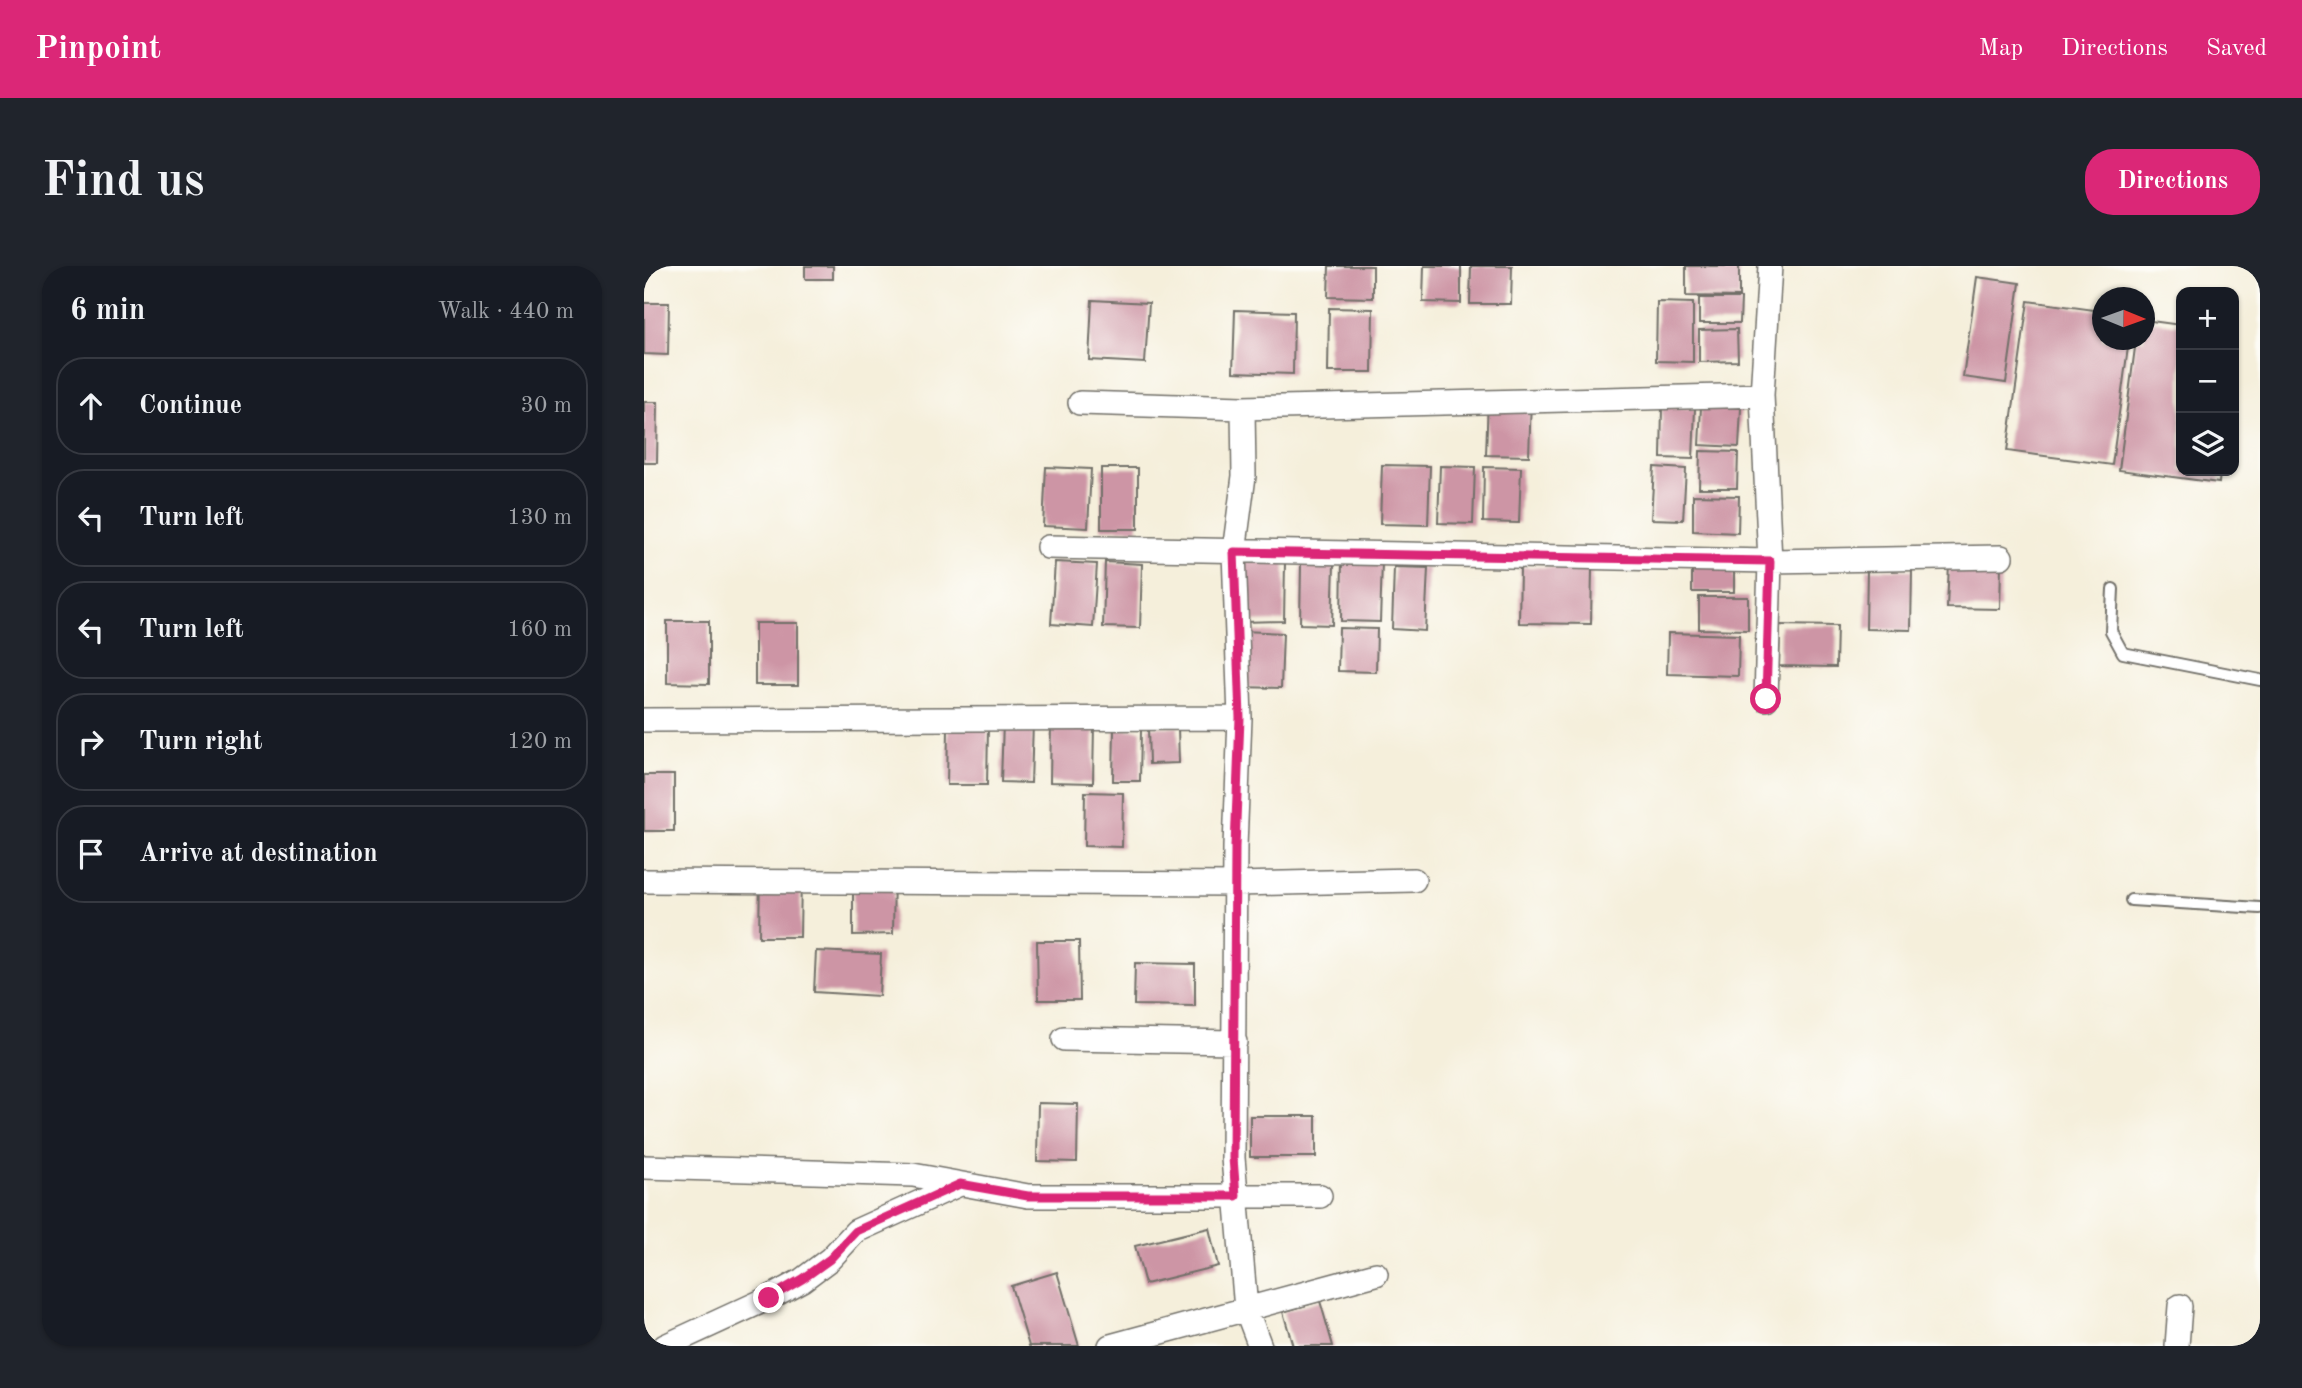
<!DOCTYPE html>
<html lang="en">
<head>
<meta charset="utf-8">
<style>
  :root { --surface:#171b24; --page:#20242c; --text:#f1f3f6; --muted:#9ea1a6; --line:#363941; --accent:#db2777 }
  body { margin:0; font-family:"Old Standard TT",serif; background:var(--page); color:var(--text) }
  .controls { position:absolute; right:21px; top:21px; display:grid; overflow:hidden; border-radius:14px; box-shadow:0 2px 5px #0004 }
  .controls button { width:63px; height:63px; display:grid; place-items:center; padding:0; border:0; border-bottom:2px solid var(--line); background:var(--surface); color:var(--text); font:35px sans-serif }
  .compass { position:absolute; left:1448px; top:21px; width:63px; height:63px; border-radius:50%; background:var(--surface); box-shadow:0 2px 5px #0004; rotate:91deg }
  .stop { position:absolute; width:21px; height:21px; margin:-16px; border:5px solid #db2777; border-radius:50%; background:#fff }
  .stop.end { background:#db2777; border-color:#fff; box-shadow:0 2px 7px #0008 }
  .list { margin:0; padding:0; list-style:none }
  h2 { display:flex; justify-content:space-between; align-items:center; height:91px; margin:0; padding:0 28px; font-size:30px }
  h2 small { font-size:23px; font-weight:400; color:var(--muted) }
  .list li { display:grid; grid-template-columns:46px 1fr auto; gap:21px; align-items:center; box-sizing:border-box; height:98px; margin:0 14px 14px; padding:0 14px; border:2px solid var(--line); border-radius:28px }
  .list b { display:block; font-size:26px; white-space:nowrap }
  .list em { font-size:23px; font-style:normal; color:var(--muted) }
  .icon { flex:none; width:38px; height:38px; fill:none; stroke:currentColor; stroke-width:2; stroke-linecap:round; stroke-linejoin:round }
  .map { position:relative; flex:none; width:1616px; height:1080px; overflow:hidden; border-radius:28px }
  header { display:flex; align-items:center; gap:42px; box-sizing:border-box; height:98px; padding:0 35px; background:var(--accent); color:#fff }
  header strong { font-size:33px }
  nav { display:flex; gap:38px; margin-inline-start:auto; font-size:24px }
  .intro { display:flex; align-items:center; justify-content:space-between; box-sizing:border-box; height:168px; padding:0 42px }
  h1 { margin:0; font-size:49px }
  .button { padding:18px 32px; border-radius:28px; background:var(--accent); color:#fff; font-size:24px; font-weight:700 }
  main { display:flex; gap:42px; padding:0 42px }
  aside { flex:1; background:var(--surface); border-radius:28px; box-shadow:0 2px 5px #0004 }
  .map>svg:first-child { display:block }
  .building { fill:#cd95a5 }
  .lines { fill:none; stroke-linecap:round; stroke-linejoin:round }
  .service-casing { stroke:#727069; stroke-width:14 }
  .minor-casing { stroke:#727069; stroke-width:26 }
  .service { stroke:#fff; stroke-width:10 }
  .minor { stroke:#fff; stroke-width:23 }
  .route { stroke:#db2777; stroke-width:9 }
</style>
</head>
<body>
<header>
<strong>Pinpoint</strong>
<nav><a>Map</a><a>Directions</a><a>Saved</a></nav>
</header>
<div class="intro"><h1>Find us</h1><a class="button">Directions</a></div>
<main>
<aside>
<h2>6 min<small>Walk · 440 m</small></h2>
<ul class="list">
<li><svg class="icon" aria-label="ahead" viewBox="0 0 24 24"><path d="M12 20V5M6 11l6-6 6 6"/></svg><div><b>Continue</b></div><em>30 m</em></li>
<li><svg class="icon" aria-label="left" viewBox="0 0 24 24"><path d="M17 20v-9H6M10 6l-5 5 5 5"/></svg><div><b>Turn left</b></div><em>130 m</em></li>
<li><svg class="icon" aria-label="left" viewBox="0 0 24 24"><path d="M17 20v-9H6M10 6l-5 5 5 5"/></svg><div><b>Turn left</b></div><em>160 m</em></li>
<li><svg class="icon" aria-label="right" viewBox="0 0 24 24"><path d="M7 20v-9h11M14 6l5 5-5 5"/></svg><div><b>Turn right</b></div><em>120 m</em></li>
<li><svg class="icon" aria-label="arrive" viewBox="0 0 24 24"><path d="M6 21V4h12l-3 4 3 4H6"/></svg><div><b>Arrive at destination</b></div></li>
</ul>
</aside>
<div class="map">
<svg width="1616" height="1080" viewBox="0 0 1616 1080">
  <rect width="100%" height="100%" fill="#fdfcf7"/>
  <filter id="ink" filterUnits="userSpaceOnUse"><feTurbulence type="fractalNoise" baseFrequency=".0143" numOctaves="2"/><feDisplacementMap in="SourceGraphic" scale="14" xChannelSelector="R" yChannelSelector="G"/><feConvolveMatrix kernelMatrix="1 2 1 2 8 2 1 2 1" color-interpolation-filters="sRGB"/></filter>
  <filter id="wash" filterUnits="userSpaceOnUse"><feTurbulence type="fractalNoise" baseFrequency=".00686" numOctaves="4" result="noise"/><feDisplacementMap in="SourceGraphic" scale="28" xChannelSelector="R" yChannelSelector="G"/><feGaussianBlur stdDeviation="1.57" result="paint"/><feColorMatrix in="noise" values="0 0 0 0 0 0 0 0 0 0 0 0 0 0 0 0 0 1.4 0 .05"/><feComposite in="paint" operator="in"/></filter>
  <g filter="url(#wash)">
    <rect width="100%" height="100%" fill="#f5efdb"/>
    <g id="blocks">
      <path class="building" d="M161,0H189V13H161Z
        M685,0H729V32L684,31Z
        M780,0H817V37L779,36Z
        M827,0H868L867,38H826Z
        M1042,0H1095V31L1042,30Z
        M1333,11L1376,17L1362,117L1319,111Z
        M1055,32H1097L1096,57H1055Z
        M448,34L505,37L501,97L445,94Z
        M1384,35L1458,45V74H1485L1468,199L1363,185Z
        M1013,36L1049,37V96L1012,95Z
        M0,37H25L24,89L0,88Z
        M685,42L729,43L728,106H684Z
        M591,44L650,46L649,108L589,106Z
        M1500,54L1537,59V205H1576L1575,217L1475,204L1492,74H1500Z
        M1093,63L1094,95L1055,96V64Z
        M844,132L887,133L885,190L842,189Z
        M0,136H14L13,197H0Z
        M1018,141L1051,142L1049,193L1017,192Z
        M1057,141L1097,142L1095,181L1055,179Z
        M1056,185L1094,186L1093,222H1055Z
        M738,199L786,200L784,259L736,258Z
        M796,200L831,201L829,258L794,257Z
        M402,201L447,203L444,262L399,260Z
        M840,201L877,202L875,257L839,256Z
        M1010,201L1042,203L1039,254L1007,253Z
        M457,202H494V263H457Z
        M1049,229L1095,230L1094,267L1049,265Z
        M698,294L738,296L736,356L697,355Z
        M598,295H641L640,355L598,356Z
        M411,296L453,298L449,361L407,358Z
        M461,296L498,298L496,362L459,361Z
        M1048,297H1090V326H1048Z
        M657,298H690L688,359L656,358Z
        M1305,298L1357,299L1356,343L1303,342Z
        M750,301L784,302L781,365L748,363Z
        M876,301L948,302L947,358L875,357Z
        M1223,303L1268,304L1267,364L1222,363Z
        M1055,331H1104V364L1055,363Z
        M23,355H65V418L23,417Z
        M111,357H154V419H111Z
        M1136,359L1193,360L1192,401L1135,400Z
        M695,362L733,363L732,406L694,405Z
        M599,365L639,367L637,422L596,421Z
        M1024,367L1095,369L1094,410L1023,408Z
        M359,456L389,457L387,517L357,516Z
        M407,457L450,458L449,517L406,516Z
        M504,461H534L535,497L505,498Z
        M304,462H344L343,519H303Z
        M470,463L497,464L496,515H469Z
        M0,509H30V565H0Z
        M441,526L479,527L478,581L440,580Z
        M209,606H250L249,668L209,669Z
        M116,609H157L156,671H115Z
        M393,675H435L436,734H394Z
        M172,685L237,688L235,730L170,726Z
        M491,697L551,698V740L490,739Z
        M394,837L434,838L433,896L393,895Z
        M606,850H672V891H606Z
        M565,962L574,1000L501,1018L491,980Z
        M413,1006L435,1080H385L367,1020Z
        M676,1035L689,1080H649L639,1046Z"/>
    </g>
  </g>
  <g filter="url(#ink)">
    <use href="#blocks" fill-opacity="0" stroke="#727069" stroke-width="2"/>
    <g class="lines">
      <defs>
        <path id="service" d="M1469,323L1467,365L1479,387L1616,414
          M1487,634L1616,642"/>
        <path id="minor" d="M436,137L599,142L1118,129
          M599,142L600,210L590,286L596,452L591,581L589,892L602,1043L616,1080
          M404,281L1126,295L1357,291
          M1122,433L1126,295L1118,129L1126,0
          M0,454L596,452
          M0,615L592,618L770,614
          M420,773L591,776
          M0,901L269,909L384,930H676
          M21,1080L125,1032L158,1014L186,993L212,965L316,918
          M466,1080L732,1008
          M1533,1080L1536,1040"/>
      </defs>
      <use href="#service" class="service-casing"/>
      <use href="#minor" class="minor-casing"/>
      <use href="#service" class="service"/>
      <use href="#minor" class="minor"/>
    </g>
  </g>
  <g class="lines" filter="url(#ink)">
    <path class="route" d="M125,1032L158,1013L186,993L212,965L316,918L384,930H592L589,892L591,581L596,452L590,286L1126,295L1122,433"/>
  </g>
</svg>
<div class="controls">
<button>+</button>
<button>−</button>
<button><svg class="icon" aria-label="layers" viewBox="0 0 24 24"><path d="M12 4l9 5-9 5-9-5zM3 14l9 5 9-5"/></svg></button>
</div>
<svg class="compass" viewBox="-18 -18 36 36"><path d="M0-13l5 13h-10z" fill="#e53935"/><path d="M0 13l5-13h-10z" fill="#9ea1a6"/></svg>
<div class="stop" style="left:1122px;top:433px"></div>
<div class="stop end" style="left:125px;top:1032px"></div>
</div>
</main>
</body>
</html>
